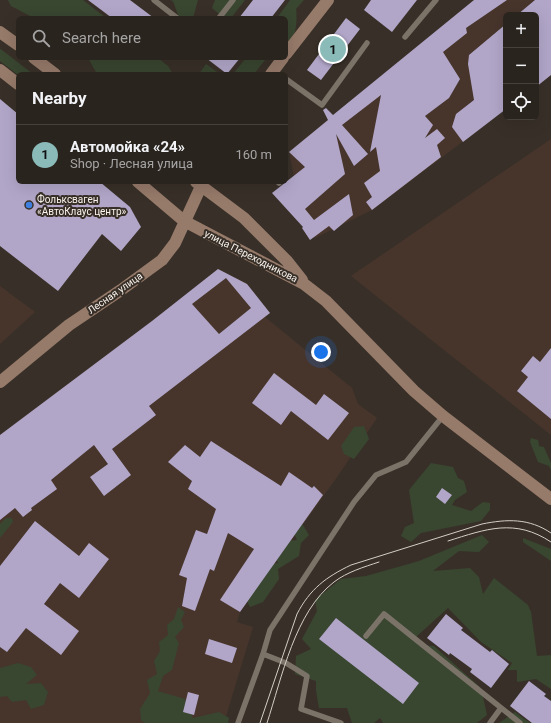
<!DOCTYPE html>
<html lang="en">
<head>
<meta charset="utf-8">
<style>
  :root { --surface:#2a241e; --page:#36302b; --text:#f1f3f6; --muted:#a5a4a4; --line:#46413c; --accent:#8bbbb9 }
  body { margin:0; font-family:Roboto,sans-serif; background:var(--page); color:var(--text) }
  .controls { position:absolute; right:12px; top:12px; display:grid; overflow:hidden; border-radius:6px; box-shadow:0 4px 16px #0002 }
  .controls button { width:36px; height:36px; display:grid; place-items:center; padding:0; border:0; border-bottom:1px solid var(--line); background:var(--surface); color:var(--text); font:20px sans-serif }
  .you { position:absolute; left:321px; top:352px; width:14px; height:14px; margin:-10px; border:3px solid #fff; border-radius:50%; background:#1a73e8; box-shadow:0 0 0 6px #1a73e833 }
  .badge { display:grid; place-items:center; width:26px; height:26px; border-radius:50%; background:var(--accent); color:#111; font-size:13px; font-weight:700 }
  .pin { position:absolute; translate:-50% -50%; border:2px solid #fff; box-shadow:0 1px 4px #0006 }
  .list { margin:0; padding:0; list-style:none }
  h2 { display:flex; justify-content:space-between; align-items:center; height:52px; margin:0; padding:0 16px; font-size:17px }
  h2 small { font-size:13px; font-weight:400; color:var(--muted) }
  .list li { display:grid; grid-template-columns:26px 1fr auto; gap:12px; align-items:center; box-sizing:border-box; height:60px; padding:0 16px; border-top:1px solid var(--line) }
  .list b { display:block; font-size:15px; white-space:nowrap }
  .list p { margin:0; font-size:13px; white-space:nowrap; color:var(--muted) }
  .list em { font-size:13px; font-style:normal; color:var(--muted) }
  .icon { flex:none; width:22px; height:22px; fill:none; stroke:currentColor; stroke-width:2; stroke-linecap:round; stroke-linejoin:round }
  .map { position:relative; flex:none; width:551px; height:723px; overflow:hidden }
  .search { position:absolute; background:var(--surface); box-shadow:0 4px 16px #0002; left:16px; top:16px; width:272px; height:44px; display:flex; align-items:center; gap:10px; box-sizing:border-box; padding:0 14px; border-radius:6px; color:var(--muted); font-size:15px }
  .panel { position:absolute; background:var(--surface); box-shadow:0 4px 16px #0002; left:16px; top:72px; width:272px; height:112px; border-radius:6px }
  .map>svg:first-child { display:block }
  .industrial { fill:#47352c }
  .green { fill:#394630 }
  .building { fill:#b1a6c8; fill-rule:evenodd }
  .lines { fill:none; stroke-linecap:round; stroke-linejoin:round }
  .service { stroke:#7b7268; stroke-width:5.5 }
  .secondary { stroke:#967a6a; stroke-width:12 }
  .tram { stroke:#d3cec7; stroke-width:1 }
  .shop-dot { fill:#3f7fe0; stroke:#383028; stroke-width:1.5 }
  .labels { text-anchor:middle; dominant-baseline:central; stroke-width:4; stroke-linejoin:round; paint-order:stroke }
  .poi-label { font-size:10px; fill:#f9f4ee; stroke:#383028; text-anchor:start }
  .street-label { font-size:10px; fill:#f9f4ee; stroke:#383028 }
</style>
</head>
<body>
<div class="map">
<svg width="551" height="723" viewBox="0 0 551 723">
  <rect width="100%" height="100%" fill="#383028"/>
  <path class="industrial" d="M474,0H551V75L536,87V15H506V109L372,210L315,238L294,217L313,202L294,177L289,152Z
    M551,139V435L351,276Z
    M218,269L246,283L270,313L265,317L352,388L358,404L377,418L335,480L240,612L237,622L253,627L224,723H0V435L164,312Z
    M0,286L35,312L0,344Z"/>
  <path class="green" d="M8,0H83L106,18H34L11,6Z
    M170,0H198L193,18H179L173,1Z
    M215,0H245L231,18H224L212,8Z
    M290,0H304L296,9C298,22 295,41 286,50V18H277Z
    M0,49L2,50L33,74H18V75L0,61Z
    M88,58H158L168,66L173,74H97Z
    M246,58H279L278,59L265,60L254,74H233Z
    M206,64L220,74H199Z
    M364,426L369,439L354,459L344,454L341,446L354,427Z
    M531,438L538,440L539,446L544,447L551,463V470L549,466L538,462L530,442Z
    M431,463L453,467L458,478L464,481L467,492L455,500L452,505L471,511L483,502L490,503V510L481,521L421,533L411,542L401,536L405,527L414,523L409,490Z
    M6,518H12L13,522L0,538V524Z
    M301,522L309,535L301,543L299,556L278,569L279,579L263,602L250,607L243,593L263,565L278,563L273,556L286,541L297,540L292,529Z
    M482,535L489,542L479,552L459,551L433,571L470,568L479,577L483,594L494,578L528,605L531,612L537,656L551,655V689L536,679L517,682V670H508L512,663L481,642L448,608L417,636L419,645L434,646L481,688L487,715L477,723H383L380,718L374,723H352L347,708H319L316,690V681L295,674L296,656L311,649L302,639L317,611L315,600L341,579L366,576L419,561Z
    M523,538L551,549V563V561L523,542Z
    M178,607L185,612L181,620L184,627L175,637L179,643L172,670L163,676L158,691L185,699L193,718L219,712L229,718L228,723H145L141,720L140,709L150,693L147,680L157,674L154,661L160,651L159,642L168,635L167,625L174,619Z
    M18,663L31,667L37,675L26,684L41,683L48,692L44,705L31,709L26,700L12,702L7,696L0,697V668Z
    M515,712L530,723H499Z"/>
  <path class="building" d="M88,0H130L154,18H112Z
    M253,0H285L271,18H239Z
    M371,0H417L392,32L364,10Z
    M474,0H507L466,28L467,33L443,52L460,79L449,98L425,116L433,125L425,138L437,129L445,138L437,145L441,157L372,210L366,202L372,197L364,183L380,171L376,147L370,152L381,95L342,125L368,154L354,166L336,134L345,174L305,209L314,220L349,194L353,215L334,231L329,226L310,240L302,228L303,227L272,193L305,167L289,152L328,120L323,110L326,108L333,115Z
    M535,0H551V75L536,87V15H517Z
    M346,18L360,29L321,80L307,70Z
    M506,24V109L463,142L452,127L456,114L474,100L468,64L469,55Z
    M206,58H240L227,74Z
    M0,99L18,114V182H100L130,207L141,227L121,251L102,234L58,291L0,246Z
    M218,269L247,284L270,313L149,406L156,415L112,449L131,475L104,496L90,477L108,464L94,445L51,480L57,489L31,508L32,510L23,517L15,508L0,520V435L152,321ZM226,278L251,308L219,334L192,304Z
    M551,348V419L517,391L528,377L521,371L533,356L540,362Z
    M274,373L316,405L324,394L349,413L328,440L291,411L281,425L252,403Z
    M211,441L281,486L289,472L312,488L314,486L323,495L240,612L220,600L254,549L228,533L214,571L210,569L195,611L182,606L187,578L179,575L196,530L207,534L216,509L188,489L192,481L168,462L185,445L200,457Z
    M442,488L452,495L445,504L436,497Z
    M35,521L79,556L89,543L109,559L79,598L60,583L44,604L79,631L61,655L26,628L7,652L0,647V566Z
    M446,614L463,628L461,630L490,652L492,650L509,664L491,688L470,672L472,669L450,653L449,655L427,638Z
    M336,618L419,683L403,704L319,639Z
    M209,639L237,648L232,663L205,654Z
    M529,681L546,694L544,696L551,701V723H532L510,706Z
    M188,692L199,695L194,715L183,712Z"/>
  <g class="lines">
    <path class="service" d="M154,0L177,18
      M219,18L233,0
      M405,37L436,0
      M286,79L322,105L367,43
      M278,182L279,183
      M366,636L384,614L520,723
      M263,654L286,663L307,676L301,709L341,723
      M238,723L263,654L270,630L354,502L376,475L406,462L443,416
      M490,723L501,708"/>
    <path class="secondary" d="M0,32L18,45
      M286,54L328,0
      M34,58L55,74
      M0,70L18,84
      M271,74L283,58
      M138,182L184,221L304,284L326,301L414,391L443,416L551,499
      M196,182L244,218L287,261L302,280
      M0,382L69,325L121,290L162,260L175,243L203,182"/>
    <path class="tram" d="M448,541C486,529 515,518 551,542
      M260,723L297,614C310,589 326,577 351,565L482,524C507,519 529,518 551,533
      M267,723C282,677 295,612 334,582C347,572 364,567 379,562"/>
  </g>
  <circle class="shop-dot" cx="29" cy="205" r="4"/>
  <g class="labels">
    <g class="poi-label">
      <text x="37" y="199">Фольксваген<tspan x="37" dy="12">«АвтоКлаус центр»</tspan></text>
    </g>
    <g class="street-label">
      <text transform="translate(251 256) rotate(27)">улица Переходникова</text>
      <text transform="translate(115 293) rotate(-35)">Лесная улица</text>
    </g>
  </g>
</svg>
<div class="controls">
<button>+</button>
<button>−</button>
<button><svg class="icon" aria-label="locate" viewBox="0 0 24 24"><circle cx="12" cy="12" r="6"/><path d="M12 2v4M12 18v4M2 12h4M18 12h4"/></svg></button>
</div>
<div class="you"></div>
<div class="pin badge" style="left:333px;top:49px">1</div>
<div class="search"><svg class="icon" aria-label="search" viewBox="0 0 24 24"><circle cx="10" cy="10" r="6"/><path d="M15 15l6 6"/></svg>Search here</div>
<section class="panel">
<h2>Nearby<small></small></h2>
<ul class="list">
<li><span class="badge">1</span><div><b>Автомойка «24»</b><p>Shop · Лесная улица</p></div><em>160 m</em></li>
</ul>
</section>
</div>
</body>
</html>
